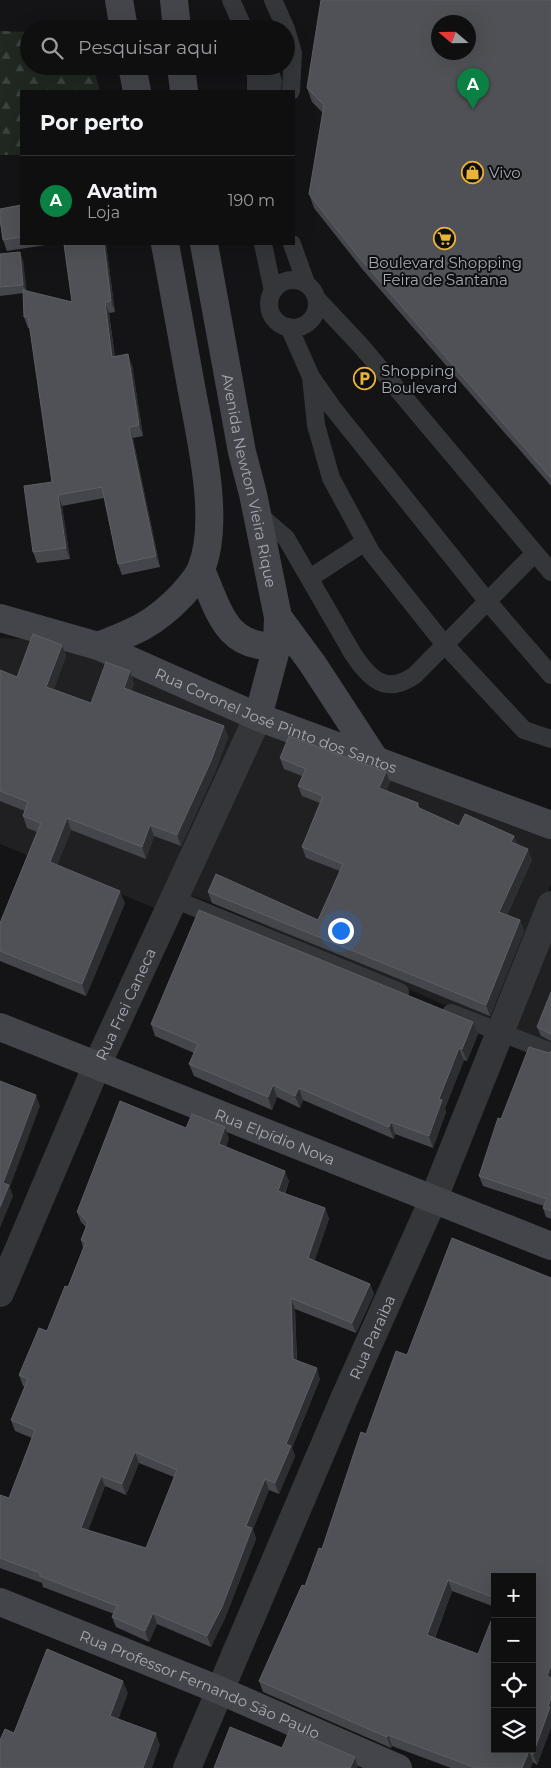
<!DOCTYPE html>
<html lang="pt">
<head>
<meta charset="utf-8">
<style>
  :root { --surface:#0f0f10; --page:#181819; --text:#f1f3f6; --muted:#9b9c9f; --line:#2f2f30; --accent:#0b8043 }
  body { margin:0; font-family:Montserrat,sans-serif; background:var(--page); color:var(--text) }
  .controls { position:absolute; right:15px; bottom:15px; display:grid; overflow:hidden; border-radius:0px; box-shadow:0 5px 20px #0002 }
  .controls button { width:45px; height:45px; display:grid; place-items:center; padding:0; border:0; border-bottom:1px solid var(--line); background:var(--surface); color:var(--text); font:25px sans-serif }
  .compass { position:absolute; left:431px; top:15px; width:45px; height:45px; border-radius:50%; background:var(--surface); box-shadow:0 5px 20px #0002; rotate:290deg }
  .you { position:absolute; left:340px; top:930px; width:18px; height:18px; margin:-12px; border:4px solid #fff; border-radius:50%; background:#1a73e8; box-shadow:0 0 0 8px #1a73e833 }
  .badge { display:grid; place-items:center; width:32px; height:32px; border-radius:50%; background:var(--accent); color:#fff; font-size:16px; font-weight:700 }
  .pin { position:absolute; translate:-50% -41px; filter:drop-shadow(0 1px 2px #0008) }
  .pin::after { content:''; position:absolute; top:26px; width:18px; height:15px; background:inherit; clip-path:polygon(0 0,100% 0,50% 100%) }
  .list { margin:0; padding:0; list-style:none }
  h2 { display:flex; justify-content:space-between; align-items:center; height:65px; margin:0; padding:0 20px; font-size:21px }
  h2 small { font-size:16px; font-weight:400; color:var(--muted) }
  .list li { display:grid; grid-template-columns:32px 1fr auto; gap:15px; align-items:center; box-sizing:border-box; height:90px; padding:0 20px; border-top:1px solid var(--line) }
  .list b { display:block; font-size:19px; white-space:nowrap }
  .list p { margin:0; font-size:16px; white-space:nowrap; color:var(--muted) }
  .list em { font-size:16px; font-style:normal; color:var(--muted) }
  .icon { flex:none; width:28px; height:28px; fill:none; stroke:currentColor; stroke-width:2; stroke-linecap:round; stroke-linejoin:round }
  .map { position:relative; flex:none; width:551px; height:1768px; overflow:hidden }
  .search { position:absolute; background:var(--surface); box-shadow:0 5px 20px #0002; left:20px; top:20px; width:275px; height:55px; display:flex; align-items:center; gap:12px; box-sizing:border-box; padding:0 18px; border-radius:28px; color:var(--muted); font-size:19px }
  .panel { position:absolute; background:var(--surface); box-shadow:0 5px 20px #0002; left:20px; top:90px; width:275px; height:155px; border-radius:0px }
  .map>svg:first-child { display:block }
  .built { fill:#202022 }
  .forest { fill:url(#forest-firs) }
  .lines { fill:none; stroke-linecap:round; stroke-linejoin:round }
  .lane { stroke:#35363a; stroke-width:18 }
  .street { stroke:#35363a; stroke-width:28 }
  .secondary { stroke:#43454a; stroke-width:28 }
  .wall { fill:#45464b; fill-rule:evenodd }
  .shaded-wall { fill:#2d2e31 }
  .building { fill:#505156; stroke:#5d5f65; fill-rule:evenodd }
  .labels { text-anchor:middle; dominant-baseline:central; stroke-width:4; stroke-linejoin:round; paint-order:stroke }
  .poi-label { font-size:15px; fill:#a6aab5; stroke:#0f0f11; text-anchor:start }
  .street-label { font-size:15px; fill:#a6aab5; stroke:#0f0f11 }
</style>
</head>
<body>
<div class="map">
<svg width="551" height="1768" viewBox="0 0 551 1768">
  <defs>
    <pattern id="forest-firs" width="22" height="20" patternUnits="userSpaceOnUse" patternTransform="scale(1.25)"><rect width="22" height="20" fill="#202821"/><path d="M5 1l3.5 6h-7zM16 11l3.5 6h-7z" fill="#3d443f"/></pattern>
  </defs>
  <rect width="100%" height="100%" fill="#141416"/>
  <path class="built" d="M0,638L47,640L247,722L164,912L0,844Z
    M263,729L551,837V884L497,1028L208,901L186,894Z
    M551,932V1043L512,1029Z"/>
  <path class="forest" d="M0,31L29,32V66H93L100,91H21V155H0Z"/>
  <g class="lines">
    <path class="lane" d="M231,0L244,29
      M273,0L286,29
      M286,29L293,53L291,91
      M254,66L256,77V91
      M268,66L273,81L272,91
      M263,244L273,291
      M292,244L306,283
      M269 304a24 24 0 1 1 48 0a24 24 0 1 1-48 0Z
      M316,298L362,347L551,572
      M289,327L311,377L332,407L488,602L551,675
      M311,377L316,425L331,478L371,552L445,645L524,730L551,739
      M257,513L286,538L353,654C369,678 386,696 415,675L535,553
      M310,578L365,542
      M174,899L400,992
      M451,1013L551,1052"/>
    <g class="street">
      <path id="s1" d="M0,1293L97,1065L258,717"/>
      <path id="s2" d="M187,1768L344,1399L433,1200L551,905"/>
    </g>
    <g class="secondary">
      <path d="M119,0L124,29"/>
      <path d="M174,0L177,29"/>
      <path d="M132,66L137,91"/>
      <path d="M181,66L184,91"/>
      <path id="s3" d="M204,244L242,452L253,494L278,617L277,646L258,717"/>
      <path d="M201,570C219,610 225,649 277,646"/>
      <path d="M278,617L312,663L374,758"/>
      <path id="s4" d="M0,618L98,646L258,717L551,825"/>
      <path d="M98,646C134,632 153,625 181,596C188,588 197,579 201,569C221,521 200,436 191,386C182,338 174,291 165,244"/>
      <path id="s5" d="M0,1027L551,1246"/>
      <path id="s6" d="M0,1602L219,1690L398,1768"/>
    </g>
  </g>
  <path class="wall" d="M551,0V486L363,270L314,208L309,194L323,113L312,102L307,88Z
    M21,205V244H52L7,251L3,240Z
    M64,244H106L115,312L109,313L115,357L132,365L143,436L133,438L160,567L122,575L118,564L104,498L62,506L70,559L37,563L33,552L52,482L30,328H28L24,317V293L0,296V254L23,260L26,291L72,302Z
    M62,645L66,656L54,689L91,703L134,683L131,691L224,726L228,737L215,772L181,846L154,836L146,859L71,830L57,865L125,903L86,996L0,961V923L37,832L27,828L23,816L25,811L0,801V670L17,677Z
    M280,758L386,772L390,782L386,791L418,803L420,809L459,826L514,836L517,844L532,860L507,915L520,920L524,931L490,1016L212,903L208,892L318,920L340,871L306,858L302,847L320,803L302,796L298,786L302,776L284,769Z
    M551,992V1041L541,1036L537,1027Z
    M151,1024L478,1034L467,1061L464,1060L445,1108L446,1112L433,1148L395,1134L394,1139L303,1100L300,1108L277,1097L272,1110L194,1076L189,1064L194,1053L155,1036Z
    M551,1051V1219L546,1217L543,1208L544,1206L483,1186L479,1176L501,1119L549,1053Z
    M186,1128L229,1138L226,1147L289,1181L285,1194L325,1208L329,1219L314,1261L370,1284L374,1294L356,1333L295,1309L297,1360L320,1379L292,1448L295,1456L279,1494L269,1490L253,1529L256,1539L225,1618L211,1647L157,1624L149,1642L116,1627L112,1617L114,1614L43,1587L42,1583L0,1568V1495L9,1498L32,1438L15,1431L11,1420L25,1387L23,1386L19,1375L47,1331L68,1287L83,1248L81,1240L86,1227L81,1222L77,1212ZM139,1463L174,1477L146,1548L88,1530L105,1486L126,1495Z
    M551,1278V1727L537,1765L533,1762L530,1768H451L392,1746L391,1748L263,1692L259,1681L305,1586L322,1549L366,1434L407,1355ZM495,1577L532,1749L478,1654L435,1638L452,1591L495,1607Z"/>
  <path class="shaded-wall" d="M104,244H106L115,312L111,301Z
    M20,252L23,260L27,293L23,285Z
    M105,302L109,313L116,368L112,357Z
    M128,354L132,365L143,436L139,425Z
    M129,427L133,438L160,567L156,556Z
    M58,495L62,506L70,559L66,548Z
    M62,645L66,656L51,698L46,687Z
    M130,671L134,683L128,700L124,688Z
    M224,726L228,737L215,772L181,846L177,835Z
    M386,772L390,782L383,799L379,788Z
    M67,818L71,830L54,874L50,862Z
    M150,825L154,836L146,859L142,847Z
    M514,836L518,847L511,842Z
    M528,849L532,860L503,923L499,912Z
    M120,891L125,903L86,996L82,984Z
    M520,920L524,931L490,1016L486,1005Z
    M473,1022L478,1034L467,1061L462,1049Z
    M459,1048L464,1060L445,1108L446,1112L433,1148L429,1136L439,1099Z
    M273,1085L277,1097L272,1110L268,1097Z
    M299,1088L303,1100L300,1108L295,1096Z
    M36,1095L40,1106L10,1187L13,1196L0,1228V1207L3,1183Z
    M391,1122L395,1134L394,1139L389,1127Z
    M225,1127L229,1138L223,1155L219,1144Z
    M285,1171L289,1181L281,1202L278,1191Z
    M325,1208L329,1219L312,1269L308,1258Z
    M370,1284L374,1294L356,1333L352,1323Z
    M291,1298L295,1309L297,1369L293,1359Z
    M317,1368L320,1379L292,1448L295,1456L279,1494L275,1483L286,1444Z
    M135,1452L139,1463L126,1495L122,1484Z
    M101,1476L105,1486L85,1539L81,1528Z
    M265,1479L269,1490L253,1529L256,1539L225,1618L211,1647L207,1636L246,1526Z
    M448,1580L452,1591L431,1647L427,1635Z
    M153,1613L157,1624L149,1642L145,1631Z
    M551,1665V1686L547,1676Z
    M123,1681L128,1693L115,1729L110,1716Z
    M551,1698V1727L537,1765L533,1754Z
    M156,1733L160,1745L152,1768H143Z
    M388,1735L392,1746L391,1748L387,1737Z
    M529,1751L533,1762L530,1768H522Z
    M355,1757L358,1768H350Z"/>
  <path class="building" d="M321,0H551V478L358,256L309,194L324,105L307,88ZM438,22H468V52H438Z
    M21,205V237L3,240L0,219V209Z
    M64,244H104L111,301L105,302L112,357L128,354L139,425L129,427L156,556L118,564L102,487L58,495L66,548L33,552L24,486L52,482L28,316L24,317L23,290L72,302Z
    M20,252L23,285L0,287V254Z
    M33,634L62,645L46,687L91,703L106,662L130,671L124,688L224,726L211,761L177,835L150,825L142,847L67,818L50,862L120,891L82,984L0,951V923L41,823L23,816L28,802L0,791V670L17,677Z
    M289,736L386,772L379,788L418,803L417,807L459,826L465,814L514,836L511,842L528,849L499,912L520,920L486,1005L208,892L216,874L318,920L343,864L302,847L323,796L298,786L306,769L280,758Z
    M199,910L473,1022L462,1049L459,1048L439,1099L442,1100L429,1136L391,1122L389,1127L299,1088L295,1096L273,1085L268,1097L189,1064L198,1044L151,1024Z
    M551,992V1034L537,1027Z
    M529,1047L549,1053L551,1051V1211L543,1208L547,1199L479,1176L498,1118L501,1119Z
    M0,1081L36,1095L3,1183L9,1185L0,1207Z
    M120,1101L186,1128L192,1114L225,1127L219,1144L285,1171L278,1191L325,1208L308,1258L370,1284L352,1323L291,1298L293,1359L317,1368L286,1444L291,1446L275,1483L265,1479L246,1526L252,1528L222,1607L207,1636L153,1613L145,1631L112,1617L117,1606L40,1576V1573L0,1558V1495L9,1498L35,1430L11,1420L28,1379L19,1375L39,1328L47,1331L65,1286L68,1287L86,1242L81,1240L88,1222L77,1212ZM135,1452L177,1470L146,1548L81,1528L101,1476L122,1484Z
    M452,1238L551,1278V1665L547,1676L551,1678V1698L548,1707H550L533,1754L529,1751L522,1768H476L388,1735L387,1737L259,1681L302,1585L305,1586L319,1548L322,1549L361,1432L366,1434L396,1351L407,1355ZM495,1577H532V1749H495V1611L478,1654L427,1635L448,1580L495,1598Z
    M47,1649L123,1681L110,1716L156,1733L143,1768H0V1740L5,1729L14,1733Z
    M230,1727L282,1748L290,1729L355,1757L350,1768H214Z"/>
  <defs>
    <symbol id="shop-ring" viewBox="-11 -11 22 22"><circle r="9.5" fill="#0f0f11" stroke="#eab338" stroke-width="1.5"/><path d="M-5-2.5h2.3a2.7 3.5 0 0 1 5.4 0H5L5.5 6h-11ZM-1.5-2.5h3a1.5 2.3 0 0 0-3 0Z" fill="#eab338"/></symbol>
    <symbol id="supermarket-ring" viewBox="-11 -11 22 22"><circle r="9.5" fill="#0f0f11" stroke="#eab338" stroke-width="1.5"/><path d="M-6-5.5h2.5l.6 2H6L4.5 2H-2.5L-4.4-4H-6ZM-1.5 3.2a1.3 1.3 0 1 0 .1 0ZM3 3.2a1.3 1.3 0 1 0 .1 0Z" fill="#eab338"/></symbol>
    <symbol id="parking-ring" viewBox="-11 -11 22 22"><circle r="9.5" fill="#0f0f11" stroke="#eab338" stroke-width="1.5"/><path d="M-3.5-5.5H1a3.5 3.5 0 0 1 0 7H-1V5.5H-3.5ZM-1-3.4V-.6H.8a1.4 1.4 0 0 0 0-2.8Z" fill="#eab338"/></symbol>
  </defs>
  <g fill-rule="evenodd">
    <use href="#shop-ring" x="460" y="160" width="25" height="25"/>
    <use href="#supermarket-ring" x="432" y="226" width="25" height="25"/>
    <use href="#parking-ring" x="352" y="366" width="25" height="25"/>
  </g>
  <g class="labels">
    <g class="poi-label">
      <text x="489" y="172">Vivo</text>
      <text x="445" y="262" text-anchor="middle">Boulevard Shopping<tspan x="445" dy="17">Feira de Santana</tspan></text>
      <text x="381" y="370">Shopping<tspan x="381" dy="17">Boulevard</tspan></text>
    </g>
    <g class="street-label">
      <text stroke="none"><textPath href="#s3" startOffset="241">Avenida Newton Vieira Rique</textPath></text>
      <text stroke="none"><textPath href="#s4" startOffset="295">Rua Coronel José Pinto dos Santos</textPath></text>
      <text stroke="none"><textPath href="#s1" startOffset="315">Rua Frei Caneca</textPath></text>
      <text stroke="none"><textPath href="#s5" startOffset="296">Rua Elpídio Nova</textPath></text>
      <text stroke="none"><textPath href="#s2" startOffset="469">Rua Paraiba</textPath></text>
      <text stroke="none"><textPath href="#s6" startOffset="216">Rua Professor Fernando São Paulo</textPath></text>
    </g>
  </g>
</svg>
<div class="controls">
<button>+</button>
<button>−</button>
<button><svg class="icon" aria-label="locate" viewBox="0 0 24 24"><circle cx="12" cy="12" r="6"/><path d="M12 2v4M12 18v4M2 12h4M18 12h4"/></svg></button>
<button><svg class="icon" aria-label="layers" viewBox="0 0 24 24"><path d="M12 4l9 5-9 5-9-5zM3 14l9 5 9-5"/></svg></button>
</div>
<svg class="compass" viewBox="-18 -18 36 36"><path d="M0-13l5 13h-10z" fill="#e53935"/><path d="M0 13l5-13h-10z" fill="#9b9c9f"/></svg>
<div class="you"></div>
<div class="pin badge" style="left:473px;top:109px">A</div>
<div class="search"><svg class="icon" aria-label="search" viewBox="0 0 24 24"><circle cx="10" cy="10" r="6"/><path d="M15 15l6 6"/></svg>Pesquisar aqui</div>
<section class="panel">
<h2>Por perto<small></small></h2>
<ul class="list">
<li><span class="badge">A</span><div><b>Avatim</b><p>Loja</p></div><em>190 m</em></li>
</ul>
</section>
</div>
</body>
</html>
